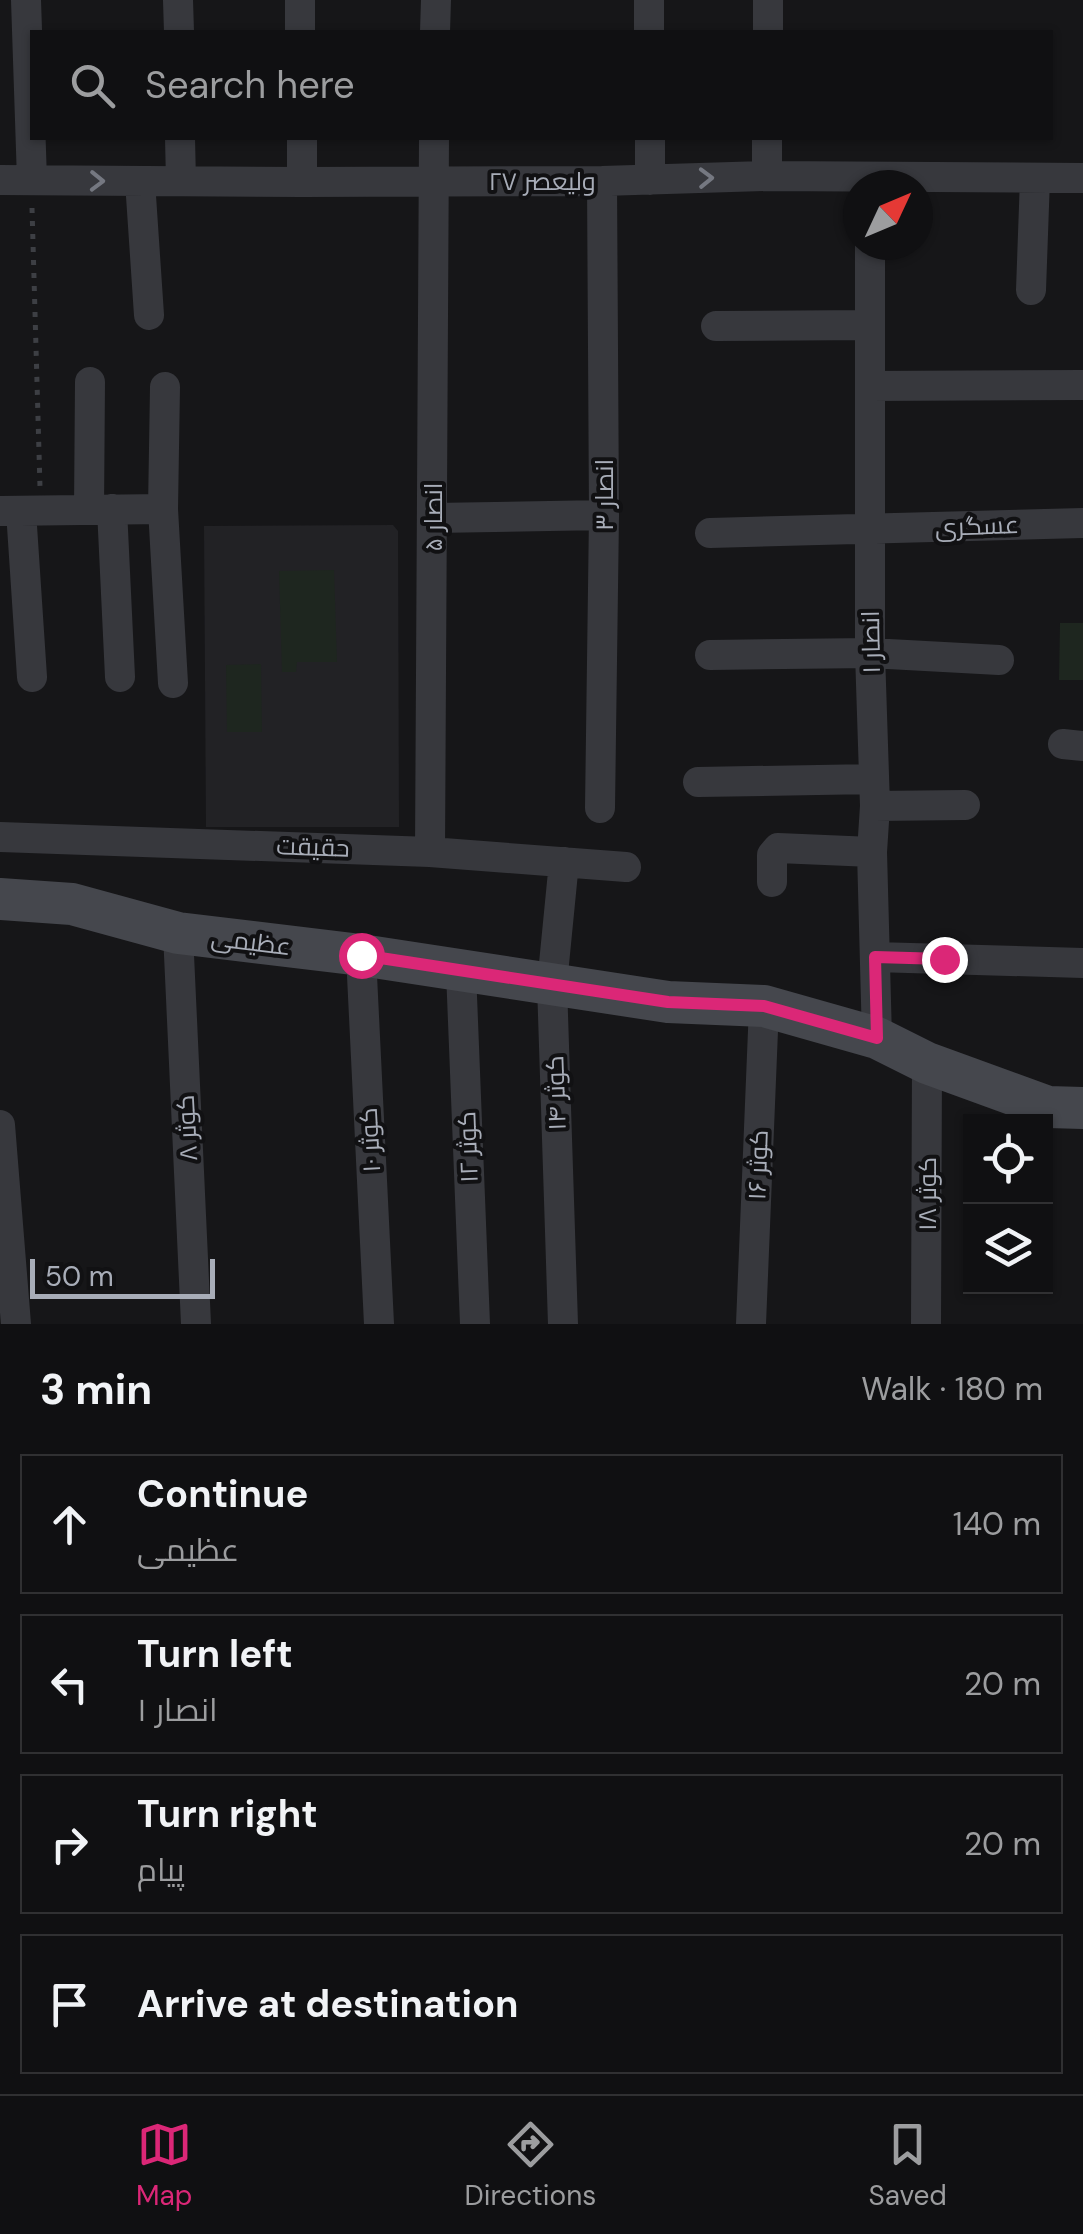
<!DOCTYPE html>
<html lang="en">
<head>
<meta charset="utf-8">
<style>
  :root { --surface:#101012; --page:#1e1e20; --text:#f1f3f6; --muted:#9c9d9f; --line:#303032; --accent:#db2777 }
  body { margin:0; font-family:"DM Sans",Cairo,sans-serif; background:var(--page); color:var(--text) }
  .controls { position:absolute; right:30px; bottom:30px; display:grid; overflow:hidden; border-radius:0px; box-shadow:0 2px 8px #0004 }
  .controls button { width:90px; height:90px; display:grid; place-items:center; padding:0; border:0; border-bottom:2px solid var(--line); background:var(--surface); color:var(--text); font:50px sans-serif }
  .compass { position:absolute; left:843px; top:170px; width:90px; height:90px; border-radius:50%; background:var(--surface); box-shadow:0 2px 8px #0004; rotate:46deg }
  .scale { position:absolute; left:30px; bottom:25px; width:185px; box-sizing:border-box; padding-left:10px; border:5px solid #a8adb8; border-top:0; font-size:28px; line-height:35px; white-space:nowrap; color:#a8adb8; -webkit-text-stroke:8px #111113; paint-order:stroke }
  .stop { position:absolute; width:30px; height:30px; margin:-22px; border:8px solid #db2777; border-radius:50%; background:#fff }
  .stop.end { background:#db2777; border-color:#fff; box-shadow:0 2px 10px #0008 }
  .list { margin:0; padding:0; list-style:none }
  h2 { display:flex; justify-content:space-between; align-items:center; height:130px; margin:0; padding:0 40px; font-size:42px }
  h2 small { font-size:32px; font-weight:400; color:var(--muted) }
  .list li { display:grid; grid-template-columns:65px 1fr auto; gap:30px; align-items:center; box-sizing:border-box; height:140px; margin:0 20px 20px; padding:0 20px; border:2px solid var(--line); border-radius:0px }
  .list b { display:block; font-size:38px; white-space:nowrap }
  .list p { margin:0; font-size:32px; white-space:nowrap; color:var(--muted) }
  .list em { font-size:32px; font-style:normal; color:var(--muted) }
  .icon { flex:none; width:55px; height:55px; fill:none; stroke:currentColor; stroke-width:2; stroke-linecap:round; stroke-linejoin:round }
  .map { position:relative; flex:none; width:1083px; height:1324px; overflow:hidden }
  .search { position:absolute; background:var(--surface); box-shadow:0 2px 8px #0004; left:30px; right:30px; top:30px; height:110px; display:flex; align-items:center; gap:25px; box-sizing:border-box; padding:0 35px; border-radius:0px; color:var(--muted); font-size:38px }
  .sheet { height:770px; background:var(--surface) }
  nav { display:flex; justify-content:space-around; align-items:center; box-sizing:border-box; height:140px; border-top:2px solid var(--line); background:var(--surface); font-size:28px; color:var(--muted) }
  nav a { display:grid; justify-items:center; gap:5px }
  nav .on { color:var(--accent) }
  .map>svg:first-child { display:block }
  .built { fill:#222225 }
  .green { fill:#1e261f }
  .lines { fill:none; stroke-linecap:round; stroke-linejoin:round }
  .path { stroke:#3d3f44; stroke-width:5; stroke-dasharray:5 8; stroke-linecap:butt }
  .street { stroke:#37383d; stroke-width:30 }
  .secondary { stroke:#45474d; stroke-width:42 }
  .oneway { stroke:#757881 }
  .route { stroke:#db2777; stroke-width:12 }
  .labels { text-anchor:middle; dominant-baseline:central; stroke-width:8; stroke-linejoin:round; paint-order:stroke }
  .street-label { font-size:25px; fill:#a8adb8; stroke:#111113 }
</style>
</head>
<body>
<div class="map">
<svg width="1083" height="1324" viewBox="0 0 1083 1324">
  <rect width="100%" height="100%" fill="#161618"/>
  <path class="built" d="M393,525L398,531L399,827H206L204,526Z"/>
  <path class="green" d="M334,570L337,662H297L296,672H282L279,571Z
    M1060,623H1083V680H1059Z
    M261,664L262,732H227L226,665Z"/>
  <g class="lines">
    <path class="path" d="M32,208L40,487"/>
    <path class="street" d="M26,0L32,180
      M178,0L179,32
      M300,0V32
      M649,0V32
      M435,32L436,0
      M768,32V0
      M180,138L181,181
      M302,138V182
      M650,138V180
      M767,176V138
      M0,180L302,182L602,181L767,176L1083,178
      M140,181L149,315
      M870,245V653L875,806L872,852L877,1038
      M1031,290L1035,178
      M716,326L870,325
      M870,386L1083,385
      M165,387L163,509L173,683
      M112,509L120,677
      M89,510L90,382
      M0,511L163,509
      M21,511L32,677
      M434,518L604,515
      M710,533L1083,523
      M710,655L870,653L999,660
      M1063,744L1083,746
      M698,782L874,779
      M875,806L965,805
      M600,808L604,515L602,181
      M0,837L430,852L626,867
      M430,852L434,138
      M772,882V855L778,848L872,852
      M178,933L196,1324
      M361,955L379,1324
      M875,957L1083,963
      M461,971L475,1324
      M0,1125L16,1324
      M563,1324L552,984L564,862
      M751,1324L764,1006
      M926,1324L927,1063"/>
    <path class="secondary" d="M0,899L72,904L178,933L361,955L668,1002L764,1006L877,1038L927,1063L1048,1107L1083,1108"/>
  </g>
  <defs><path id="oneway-chevron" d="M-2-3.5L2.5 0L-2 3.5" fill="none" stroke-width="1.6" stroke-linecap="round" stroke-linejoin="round" transform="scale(2.5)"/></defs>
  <g class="oneway">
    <use href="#oneway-chevron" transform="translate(706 178) rotate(-1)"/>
    <use href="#oneway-chevron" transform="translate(97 181) rotate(1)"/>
  </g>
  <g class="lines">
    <path class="route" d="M361,955L668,1002L764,1006L877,1038L875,957L944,959"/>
  </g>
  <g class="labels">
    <g class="street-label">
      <text x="542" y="181">ولیعصر ۲۷</text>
      <text transform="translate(604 495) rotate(-90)">انصار ۳</text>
      <text transform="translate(433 517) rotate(-90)">انصار ۵</text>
      <text transform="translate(977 526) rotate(-2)">عسگری</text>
      <text transform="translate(871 642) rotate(-91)">انصار ۱</text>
      <text transform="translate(313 847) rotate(2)">حقیقت</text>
      <text transform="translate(251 942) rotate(7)">عظیمی</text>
      <text transform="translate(556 1093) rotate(-92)">کوثر ۱۴</text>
      <text transform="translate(187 1128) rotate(-93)">کوثر ۸</text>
      <text transform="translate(370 1140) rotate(-93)">کوثر ۱۰</text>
      <text transform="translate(468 1147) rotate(-92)">کوثر ۱۲</text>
      <text transform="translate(758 1165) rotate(-88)">کوثر ۱۶</text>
      <text transform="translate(927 1194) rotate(-90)">کوثر ۱۸</text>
    </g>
  </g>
</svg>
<div class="controls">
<button><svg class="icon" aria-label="locate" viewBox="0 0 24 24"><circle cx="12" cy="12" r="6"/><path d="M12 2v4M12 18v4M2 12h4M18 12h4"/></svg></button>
<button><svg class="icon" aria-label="layers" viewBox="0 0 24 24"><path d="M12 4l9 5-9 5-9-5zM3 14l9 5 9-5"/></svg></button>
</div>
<svg class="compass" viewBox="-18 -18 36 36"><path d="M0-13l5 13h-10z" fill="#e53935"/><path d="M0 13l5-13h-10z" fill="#9c9d9f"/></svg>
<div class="scale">50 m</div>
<div class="stop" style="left:361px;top:955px"></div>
<div class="stop end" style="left:944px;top:959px"></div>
<div class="search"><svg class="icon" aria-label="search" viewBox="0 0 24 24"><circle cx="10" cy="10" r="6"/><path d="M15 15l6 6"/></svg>Search here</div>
</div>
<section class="sheet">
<h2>3 min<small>Walk · 180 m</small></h2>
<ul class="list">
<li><svg class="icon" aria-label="ahead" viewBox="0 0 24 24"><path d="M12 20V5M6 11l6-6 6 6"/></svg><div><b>Continue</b><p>عظیمی</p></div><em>140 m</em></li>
<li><svg class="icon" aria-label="left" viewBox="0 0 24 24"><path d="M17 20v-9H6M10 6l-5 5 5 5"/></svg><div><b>Turn left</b><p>انصار ۱</p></div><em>20 m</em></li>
<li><svg class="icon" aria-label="right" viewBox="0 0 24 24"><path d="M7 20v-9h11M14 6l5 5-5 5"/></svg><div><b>Turn right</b><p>پیام</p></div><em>20 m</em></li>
<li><svg class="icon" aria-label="arrive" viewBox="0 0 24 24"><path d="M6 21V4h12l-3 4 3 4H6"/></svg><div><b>Arrive at destination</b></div></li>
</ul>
</section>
<nav>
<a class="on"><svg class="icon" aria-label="map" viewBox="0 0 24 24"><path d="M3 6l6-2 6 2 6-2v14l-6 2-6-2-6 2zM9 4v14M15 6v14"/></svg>Map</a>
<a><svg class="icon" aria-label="directions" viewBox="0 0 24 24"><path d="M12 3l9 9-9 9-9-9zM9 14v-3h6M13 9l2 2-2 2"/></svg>Directions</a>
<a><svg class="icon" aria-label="saved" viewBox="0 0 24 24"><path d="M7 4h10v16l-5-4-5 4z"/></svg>Saved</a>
</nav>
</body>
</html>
